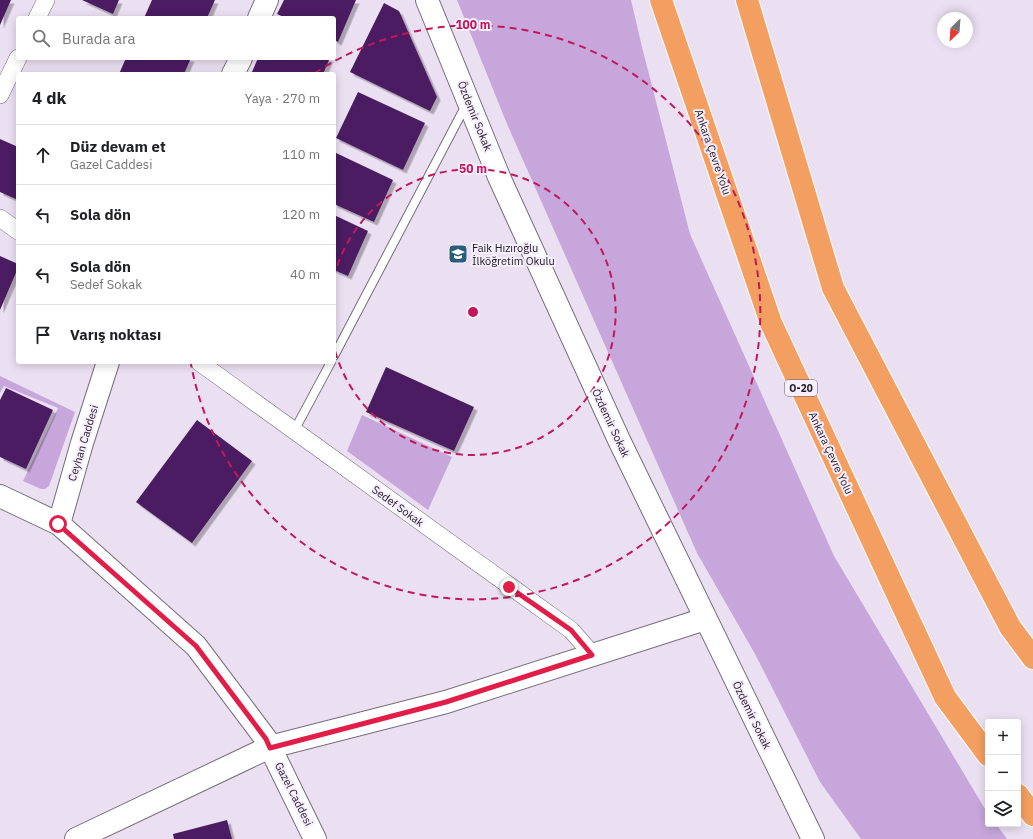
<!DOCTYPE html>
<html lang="tr">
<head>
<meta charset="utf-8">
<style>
  :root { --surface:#fff; --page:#f2f2f2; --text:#202124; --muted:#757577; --line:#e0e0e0 }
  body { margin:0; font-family:"IBM Plex Sans",sans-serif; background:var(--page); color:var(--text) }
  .controls { position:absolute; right:12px; bottom:12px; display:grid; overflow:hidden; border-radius:4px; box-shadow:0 2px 10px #0003 }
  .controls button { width:36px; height:36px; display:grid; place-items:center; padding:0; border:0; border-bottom:1px solid var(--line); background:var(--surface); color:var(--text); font:20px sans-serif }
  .compass { position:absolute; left:937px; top:12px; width:36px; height:36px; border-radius:50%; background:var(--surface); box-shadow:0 2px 10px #0003; rotate:205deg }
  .stop { position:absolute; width:12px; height:12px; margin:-9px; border:3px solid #e11d48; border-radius:50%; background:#fff }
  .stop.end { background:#e11d48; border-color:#fff; box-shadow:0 1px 4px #0008 }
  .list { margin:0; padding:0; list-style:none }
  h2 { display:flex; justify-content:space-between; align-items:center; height:52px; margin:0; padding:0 16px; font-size:17px }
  h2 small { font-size:13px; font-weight:400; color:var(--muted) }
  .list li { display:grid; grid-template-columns:26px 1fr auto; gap:12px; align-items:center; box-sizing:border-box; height:60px; padding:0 16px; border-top:1px solid var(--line) }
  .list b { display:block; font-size:15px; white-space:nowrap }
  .list p { margin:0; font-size:13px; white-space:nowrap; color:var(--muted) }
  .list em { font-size:13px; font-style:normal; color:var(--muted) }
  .icon { flex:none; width:22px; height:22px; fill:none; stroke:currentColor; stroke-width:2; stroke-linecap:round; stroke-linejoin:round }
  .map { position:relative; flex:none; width:1033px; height:839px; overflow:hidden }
  .search { position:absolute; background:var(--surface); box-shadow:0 2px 10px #0003; left:16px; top:16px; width:320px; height:44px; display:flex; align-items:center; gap:10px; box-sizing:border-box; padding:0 14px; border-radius:4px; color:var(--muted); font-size:15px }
  .panel { position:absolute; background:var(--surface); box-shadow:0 2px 10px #0003; left:16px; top:72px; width:320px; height:292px; border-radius:4px }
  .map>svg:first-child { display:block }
  .green { fill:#c7a7db }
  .building { fill:#4c1f62; filter:url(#shadow) }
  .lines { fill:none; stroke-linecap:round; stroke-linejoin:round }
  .lane-casing { stroke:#776d7d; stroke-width:10 }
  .street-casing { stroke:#776d7d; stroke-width:18 }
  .secondary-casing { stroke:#776d7d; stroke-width:24 }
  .highway-casing { stroke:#fff; stroke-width:24 }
  .lane { stroke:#fff; stroke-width:8 }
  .street { stroke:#fff; stroke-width:17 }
  .secondary { stroke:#fff; stroke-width:22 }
  .highway { stroke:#f49f62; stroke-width:22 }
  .route { stroke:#e11d48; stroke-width:5 }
  .ring { fill:none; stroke:#c2185b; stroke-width:2; stroke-dasharray:7 5 }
  .labels { text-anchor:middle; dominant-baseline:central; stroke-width:4; stroke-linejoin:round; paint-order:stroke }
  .shield { fill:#f7eefd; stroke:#5e5962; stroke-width:1 }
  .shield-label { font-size:10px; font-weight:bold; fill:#1c191f }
  .street-label { font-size:11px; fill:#1c191f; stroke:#f7eefd }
  .poi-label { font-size:11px; fill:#1c191f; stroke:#f7eefd; text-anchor:start }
  .centre { fill:#c2185b; stroke:#f7eefd; stroke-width:2 }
  .ring-label { font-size:12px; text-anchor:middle; font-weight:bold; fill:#c2185b; stroke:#f7eefd; stroke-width:4; stroke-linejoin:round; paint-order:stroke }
</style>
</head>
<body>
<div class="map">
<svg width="1033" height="839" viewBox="0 0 1033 839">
  <defs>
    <filter id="shadow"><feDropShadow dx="3.5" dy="3.5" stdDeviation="0" flood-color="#0004"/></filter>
  </defs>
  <rect width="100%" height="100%" fill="#ebe0f2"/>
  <path class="green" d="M457,0H631L642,47L690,234L834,556L988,814V824H996L1007,839H861L820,782L755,654L697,553L507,124Z
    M0,376L75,412L49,486L45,489H41L23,481L58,408L4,386L0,393Z
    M362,415L452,457L428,510L347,451Z"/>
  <path class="building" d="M0,0H11L0,25Z
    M82,0H119L113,14Z
    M152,0H215L207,18H144Z
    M284,0H356L338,42L334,40V18H286L277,14Z
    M384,3L399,11L437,97L430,111L350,72Z
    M126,58H191L184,74H119Z
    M258,58H330L323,74H256L252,72Z
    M358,92L425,123L403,170L336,138Z
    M0,139L18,147V200L0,192Z
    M334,152L393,180L374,222L334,204Z
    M334,215L368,231L348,276L334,270Z
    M0,256L18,264V268L0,310Z
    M386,367L474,407L454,451L366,412Z
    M6,388L53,410L26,469L0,457V400Z
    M197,420L252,461L192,543L136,502Z
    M227,820L232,839H174L173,834Z"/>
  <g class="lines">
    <defs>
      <path id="lane" d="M334,356L466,105
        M294,431L331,362"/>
      <path id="street" d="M37,18L46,0
        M0,95L18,58
        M0,218L18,231
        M199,362L571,630L593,655"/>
      <path id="secondary" d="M427,0L499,177L619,440L813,839
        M259,18L267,0
        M233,74L241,58
        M0,496L59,524L196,646L266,739L315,839
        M59,524L82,443L108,362
        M76,839L270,747L446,702L705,619"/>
      <path id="highway" d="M661,0L771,323L945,697L988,755
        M747,0L833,288L1010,627L1033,658
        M1018,795L1033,815"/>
    </defs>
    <use href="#lane" class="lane-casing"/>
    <use href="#street" class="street-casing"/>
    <use href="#secondary" class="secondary-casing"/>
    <use href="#highway" class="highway-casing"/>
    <use href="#lane" class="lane"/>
    <use href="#street" class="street"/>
    <use href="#secondary" class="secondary"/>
    <use href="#highway" class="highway"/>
  </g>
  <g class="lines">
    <path class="route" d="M58,524L196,646L266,739L270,748L446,702L592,655L571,630L509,587"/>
  </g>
  <g class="ring">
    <path d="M334 277A143 143 0 1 1 334 347"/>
    <path d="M315 73A287 287 0 1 1 191 364"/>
  </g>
  <defs>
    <symbol id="school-square" viewBox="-11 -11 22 22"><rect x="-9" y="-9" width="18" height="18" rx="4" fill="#285e79" stroke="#f7eefd"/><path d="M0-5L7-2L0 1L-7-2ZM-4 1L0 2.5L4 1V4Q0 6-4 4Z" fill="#fff"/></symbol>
  </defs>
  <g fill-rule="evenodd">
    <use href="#school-square" x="447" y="243" width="22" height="22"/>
  </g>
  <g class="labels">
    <rect class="shield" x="785" y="380" width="32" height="16" rx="3"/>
    <g class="shield-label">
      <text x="801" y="388">O-20</text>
    </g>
    <g class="street-label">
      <text transform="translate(475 116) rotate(68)">Özdemir Sokak</text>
      <text transform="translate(713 152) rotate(71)">Ankara Çevre Yolu</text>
      <text transform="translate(611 423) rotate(65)">Özdemir Sokak</text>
      <text transform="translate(83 443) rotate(-73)">Ceyhan Caddesi</text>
      <text transform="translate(831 453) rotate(65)">Ankara Çevre Yolu</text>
      <text transform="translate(398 506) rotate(36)">Sedef Sokak</text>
      <text transform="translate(752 715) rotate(64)">Özdemir Sokak</text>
      <text transform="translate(294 794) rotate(63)">Gazel Caddesi</text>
    </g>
    <g class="poi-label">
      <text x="472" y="248">Faik Hızıroğlu<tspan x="472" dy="13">İlköğretim Okulu</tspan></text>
    </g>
  </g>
  <circle cx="473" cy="312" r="6" class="centre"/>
  <g class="ring-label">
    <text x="473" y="29">100 m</text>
    <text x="473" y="173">50 m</text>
  </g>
</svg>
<div class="controls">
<button>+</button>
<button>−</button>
<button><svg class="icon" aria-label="layers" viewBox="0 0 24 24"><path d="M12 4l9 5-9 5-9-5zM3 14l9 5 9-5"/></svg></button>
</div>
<svg class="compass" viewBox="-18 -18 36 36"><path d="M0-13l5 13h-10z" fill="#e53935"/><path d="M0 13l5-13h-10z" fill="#757577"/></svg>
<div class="stop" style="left:58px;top:524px"></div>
<div class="stop end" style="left:509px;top:587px"></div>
<div class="search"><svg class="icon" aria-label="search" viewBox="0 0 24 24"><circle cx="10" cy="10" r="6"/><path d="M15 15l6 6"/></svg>Burada ara</div>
<section class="panel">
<h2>4 dk<small>Yaya · 270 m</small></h2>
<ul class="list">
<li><svg class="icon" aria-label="ahead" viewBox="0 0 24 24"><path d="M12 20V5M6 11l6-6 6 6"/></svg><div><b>Düz devam et</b><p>Gazel Caddesi</p></div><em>110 m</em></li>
<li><svg class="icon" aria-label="left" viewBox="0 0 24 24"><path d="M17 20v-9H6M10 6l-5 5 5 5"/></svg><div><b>Sola dön</b></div><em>120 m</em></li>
<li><svg class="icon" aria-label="left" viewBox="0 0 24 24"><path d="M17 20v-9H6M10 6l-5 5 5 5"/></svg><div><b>Sola dön</b><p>Sedef Sokak</p></div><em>40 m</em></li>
<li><svg class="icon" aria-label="arrive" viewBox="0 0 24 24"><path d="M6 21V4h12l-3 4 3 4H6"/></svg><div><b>Varış noktası</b></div></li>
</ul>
</section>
</div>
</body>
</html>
